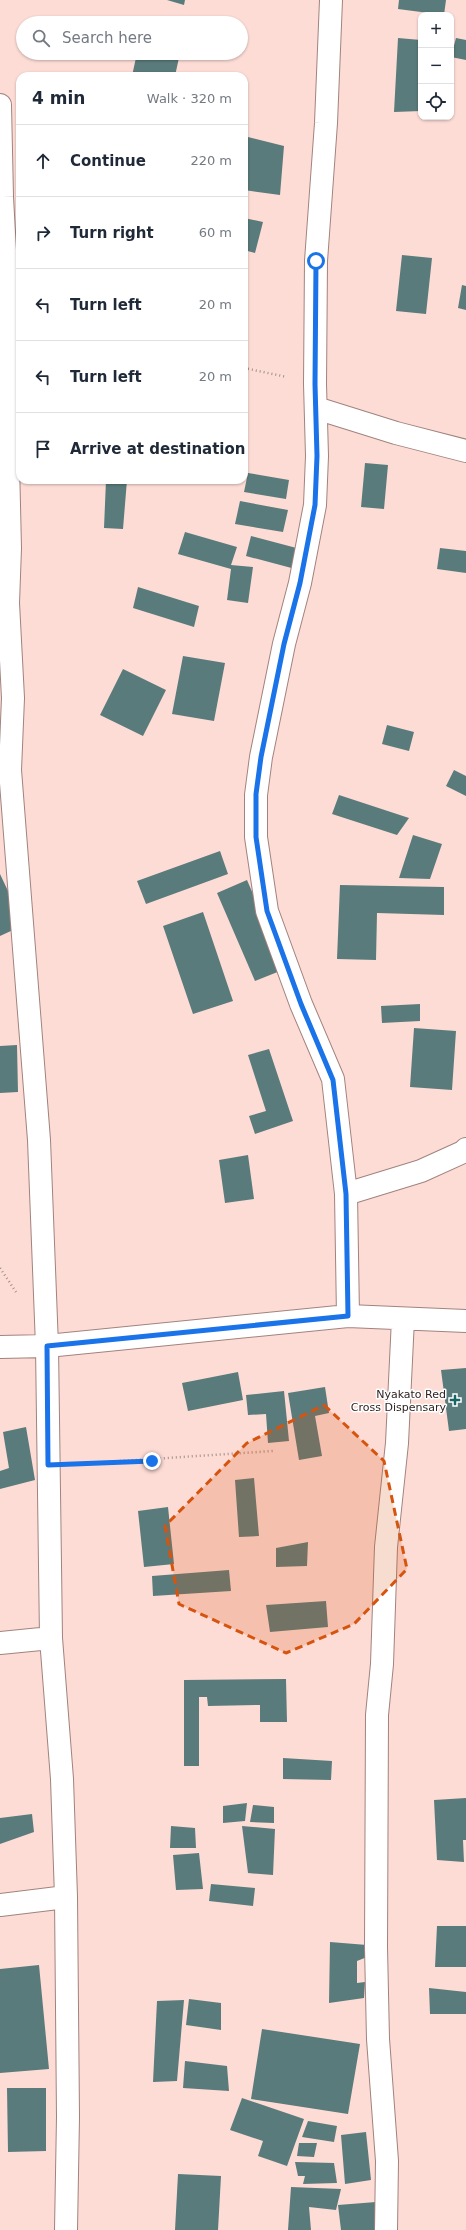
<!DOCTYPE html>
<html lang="en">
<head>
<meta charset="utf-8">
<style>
  :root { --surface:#fff; --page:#f2f2f3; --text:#1f2937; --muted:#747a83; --line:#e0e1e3 }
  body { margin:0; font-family:"DejaVu Sans",sans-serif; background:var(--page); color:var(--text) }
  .controls { position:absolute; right:12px; top:12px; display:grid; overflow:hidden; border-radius:8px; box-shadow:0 1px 3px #0004 }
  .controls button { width:36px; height:36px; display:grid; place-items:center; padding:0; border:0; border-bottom:1px solid var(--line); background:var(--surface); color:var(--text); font:20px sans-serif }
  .stop { position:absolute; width:12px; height:12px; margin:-9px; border:3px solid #1a73e8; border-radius:50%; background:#fff }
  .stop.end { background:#1a73e8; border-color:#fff; box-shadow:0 1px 4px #0008 }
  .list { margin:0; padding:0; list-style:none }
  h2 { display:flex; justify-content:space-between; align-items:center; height:52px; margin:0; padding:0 16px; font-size:17px }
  h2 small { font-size:13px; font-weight:400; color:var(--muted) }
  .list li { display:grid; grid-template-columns:26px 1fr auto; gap:12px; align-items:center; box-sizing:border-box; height:72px; padding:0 16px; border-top:1px solid var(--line) }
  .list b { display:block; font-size:15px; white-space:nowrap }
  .list em { font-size:13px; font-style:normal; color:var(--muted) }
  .icon { flex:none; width:22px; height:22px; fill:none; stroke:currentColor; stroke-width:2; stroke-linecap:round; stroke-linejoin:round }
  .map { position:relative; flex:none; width:466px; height:2230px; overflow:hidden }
  .search { position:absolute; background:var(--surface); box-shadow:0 1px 3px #0004; left:16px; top:16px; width:232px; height:44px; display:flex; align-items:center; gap:10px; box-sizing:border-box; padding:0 14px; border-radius:22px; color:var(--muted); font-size:15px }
  .panel { position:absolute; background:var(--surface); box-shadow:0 1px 3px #0004; left:16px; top:72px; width:232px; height:412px; border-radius:12px }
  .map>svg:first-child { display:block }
  .building { fill:#5a7b7b }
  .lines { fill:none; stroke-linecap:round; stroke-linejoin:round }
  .minor-casing { stroke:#a1837e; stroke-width:24 }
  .path { stroke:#a58d89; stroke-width:2.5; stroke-dasharray:1 3; stroke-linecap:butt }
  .minor { stroke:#fff; stroke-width:22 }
  .route { stroke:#1a73e8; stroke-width:5 }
  .marked { fill:#d6540e; fill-opacity:0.2; stroke:#d6540e; stroke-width:3; stroke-dasharray:8 5; stroke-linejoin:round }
  .poi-dot { fill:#166566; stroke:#fff; stroke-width:1.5 }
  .labels { text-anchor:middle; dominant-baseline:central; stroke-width:3; stroke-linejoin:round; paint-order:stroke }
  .poi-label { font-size:11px; fill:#302422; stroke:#fff; text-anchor:end }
</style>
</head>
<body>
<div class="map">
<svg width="466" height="2230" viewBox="0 0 466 2230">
  <rect width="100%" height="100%" fill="#fddcd6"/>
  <path class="building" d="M167,0H185L184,5Z
    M399,0H446L444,15L398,9Z
    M398,38L421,40V111L394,112Z
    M456,38L466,40V60L451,57Z
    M137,53H180L175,76H132Z
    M244,136L284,146L280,195L244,190Z
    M244,218L263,222L255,253L244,250Z
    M402,255L432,258L426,314L396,311Z
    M462,285L466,286V310L458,308Z
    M365,463L388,465L384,509L361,507Z
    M248,473L289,480L286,499L244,492Z
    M106,480H127L123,529L104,528Z
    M240,501L288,510L283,532L235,524Z
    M185,532L237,547L231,565L253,567L248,603L227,600L231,569L178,554Z
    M251,536L304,550L299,570L246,556Z
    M440,548L466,551V573L437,569Z
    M138,587L199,606L194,627L133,608Z
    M183,656L225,663L214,721L172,714Z
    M123,669L166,690L143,736L100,715Z
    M387,725L414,732L409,751L382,744Z
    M454,770L466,776V796L446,786Z
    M339,795L409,818L397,835L332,814Z
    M413,835L442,844L430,879L399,878Z
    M220,851L228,874L146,904L137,881Z
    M0,874L24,925L0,936Z
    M247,880L285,969L255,981L217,893Z
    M340,885L444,887V915L377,913L376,960L337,959Z
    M203,912L233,1001L193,1014L163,926Z
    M420,1004V1021L382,1023L381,1006Z
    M414,1028L456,1031L452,1090L410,1087Z
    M17,1045L18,1092L0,1093V1046Z
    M269,1049L293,1121L255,1134L249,1116L266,1111L248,1055Z
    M248,1155L254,1199L225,1203L219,1160Z
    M466,1368V1429L449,1431L441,1370Z
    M238,1372L243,1400L188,1411L182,1383Z
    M325,1387L329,1413L315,1416L322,1456L299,1460L288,1393Z
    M284,1391L289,1441L268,1443L266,1414L248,1415L246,1395Z
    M26,1427L35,1480L0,1489V1471L9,1468L3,1432Z
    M254,1478L259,1536L239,1537L235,1480Z
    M168,1507L174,1564L144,1567L138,1511Z
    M308,1542L307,1566L276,1567V1548Z
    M229,1570L231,1591L153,1596L152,1576Z
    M326,1601L328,1627L270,1632L266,1605Z
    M286,1679L287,1722H260V1705L208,1706L207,1697H199V1766H184V1680Z
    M283,1758L332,1761L331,1780L283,1779Z
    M466,1798V1840H463L464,1862L437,1860L434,1800Z
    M247,1803L245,1821L223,1823V1806Z
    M253,1805L274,1807V1823L250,1822Z
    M32,1814L34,1832L0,1844V1818Z
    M171,1826L195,1828L196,1848H170Z
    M242,1826L275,1829L273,1875L248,1873Z
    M199,1853L203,1889L176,1890L173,1855Z
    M211,1884L255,1888L253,1906L209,1901Z
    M437,1926H466V1967H435Z
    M330,1942L367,1945V1957L357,1961V1983L365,1982L364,1998L329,2003Z
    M39,1965L49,2069L0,2073V1969Z
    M429,1988L466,1992V2014H430Z
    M189,1999L221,2003V2030L186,2025Z
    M184,2000L177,2081L153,2082L157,2001Z
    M262,2029L360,2044L348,2114L251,2099Z
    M185,2061L227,2066L229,2091L183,2088Z
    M7,2088H46V2151L8,2152Z
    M242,2098L304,2119L287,2166L258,2156L263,2141L230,2130Z
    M308,2121L337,2126L334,2142L302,2137Z
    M366,2132L371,2180L345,2184L341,2135Z
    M299,2143H317L314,2157L297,2156Z
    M295,2162L334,2163L337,2183L303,2184L305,2176H298Z
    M178,2174L221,2176L218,2230H175Z
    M291,2187L341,2189L336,2210L309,2207L311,2230H288Z
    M376,2202L378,2230H341L338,2205Z"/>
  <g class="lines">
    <defs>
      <path id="minor" d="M331,0L326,123L316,261L315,384L317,456L315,505L300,583L284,644L261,757L256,795V837L267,911L301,1004L333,1079L346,1194L348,1316
        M0,105L2,197L9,321L7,420L10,548L8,603L13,698L10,770L39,1140L47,1346L51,1638L62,1779L66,1897L68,2117L66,2230
        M316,408L396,433L466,451
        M346,1194L421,1171L463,1152L466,1149
        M0,1347L47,1346L348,1316L466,1321
        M0,1643L51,1638
        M0,1905L66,1897
        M386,2230L387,2161L378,2039L376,1947L377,1715L382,1664L386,1547L397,1443L403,1319"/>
    </defs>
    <use href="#minor" class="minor-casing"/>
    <path class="path" d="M244,368L287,377
      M0,1268L16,1292
      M76,1464L273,1451"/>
    <use href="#minor" class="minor"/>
  </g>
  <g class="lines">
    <path class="route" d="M152,1461L48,1465L47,1346L348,1316L346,1194L333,1080L301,1004L267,911L256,837V794L261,757L284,644L300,583L315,505L317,456L315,384L316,261"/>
  </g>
  <path class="marked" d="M324,1405L384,1461L407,1569L354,1624L286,1653L179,1604L165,1526L247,1443Z"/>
  <path class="poi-dot" d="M453 1394h4v4h4v4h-4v4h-4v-4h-4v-4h4z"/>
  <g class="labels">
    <g class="poi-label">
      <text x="446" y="1394">Nyakato Red<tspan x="446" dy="13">Cross Dispensary</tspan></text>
    </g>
  </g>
</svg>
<div class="controls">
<button>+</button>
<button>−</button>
<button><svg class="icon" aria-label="locate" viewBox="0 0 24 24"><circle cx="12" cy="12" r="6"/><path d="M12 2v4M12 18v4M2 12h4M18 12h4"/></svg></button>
</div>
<div class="stop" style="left:316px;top:261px"></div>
<div class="stop end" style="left:152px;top:1461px"></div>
<div class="search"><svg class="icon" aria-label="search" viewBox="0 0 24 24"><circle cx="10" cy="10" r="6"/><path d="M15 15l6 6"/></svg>Search here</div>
<section class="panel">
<h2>4 min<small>Walk · 320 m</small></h2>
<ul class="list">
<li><svg class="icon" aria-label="ahead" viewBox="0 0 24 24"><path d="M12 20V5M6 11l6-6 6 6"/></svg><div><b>Continue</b></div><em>220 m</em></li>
<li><svg class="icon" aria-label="right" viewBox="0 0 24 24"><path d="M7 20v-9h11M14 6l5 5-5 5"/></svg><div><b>Turn right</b></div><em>60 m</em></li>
<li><svg class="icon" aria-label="left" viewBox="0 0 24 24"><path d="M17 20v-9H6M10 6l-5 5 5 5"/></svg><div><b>Turn left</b></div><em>20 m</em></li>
<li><svg class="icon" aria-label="left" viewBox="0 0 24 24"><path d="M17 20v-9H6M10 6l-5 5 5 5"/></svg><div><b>Turn left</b></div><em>20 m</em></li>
<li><svg class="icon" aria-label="arrive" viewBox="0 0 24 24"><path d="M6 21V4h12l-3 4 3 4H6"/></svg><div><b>Arrive at destination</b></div></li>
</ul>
</section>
</div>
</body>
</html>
